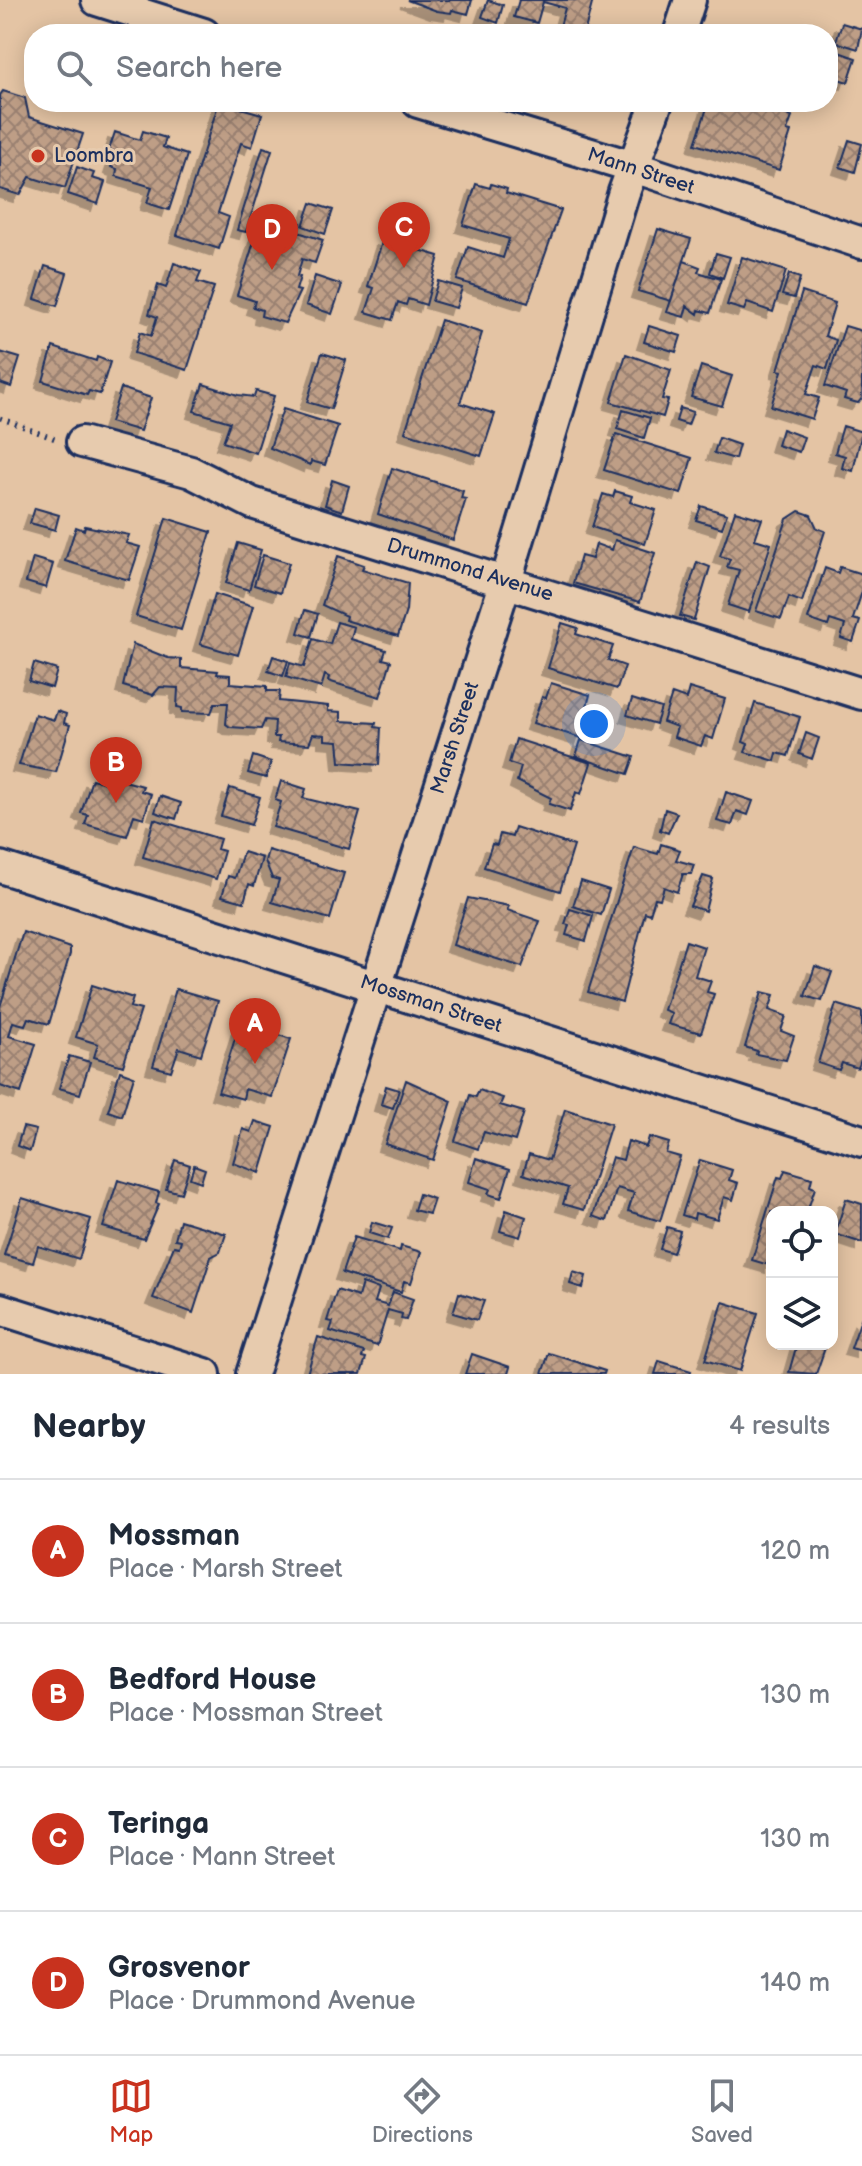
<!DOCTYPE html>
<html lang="en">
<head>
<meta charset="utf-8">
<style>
  :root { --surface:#fff; --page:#f6f6f7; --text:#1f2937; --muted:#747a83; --line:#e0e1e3; --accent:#c8321e }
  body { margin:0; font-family:"Balsamiq Sans",sans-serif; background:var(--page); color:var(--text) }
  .controls { position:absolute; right:24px; bottom:24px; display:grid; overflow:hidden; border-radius:16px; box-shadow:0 4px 20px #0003 }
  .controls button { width:72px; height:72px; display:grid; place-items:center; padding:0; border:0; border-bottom:2px solid var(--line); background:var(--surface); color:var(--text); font:40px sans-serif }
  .you { position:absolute; left:594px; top:724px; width:28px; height:28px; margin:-20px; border:6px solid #fff; border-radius:50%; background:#1a73e8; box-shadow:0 0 0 12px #1a73e833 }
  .badge { display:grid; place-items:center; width:52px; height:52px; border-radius:50%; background:var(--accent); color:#fff; font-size:26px; font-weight:700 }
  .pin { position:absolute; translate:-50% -66px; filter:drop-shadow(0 2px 4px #0008) }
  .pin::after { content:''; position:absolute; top:42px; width:28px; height:24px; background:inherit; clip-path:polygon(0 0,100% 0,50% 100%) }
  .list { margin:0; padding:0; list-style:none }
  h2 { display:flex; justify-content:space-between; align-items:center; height:104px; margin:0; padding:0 32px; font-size:34px }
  h2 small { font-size:26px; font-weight:400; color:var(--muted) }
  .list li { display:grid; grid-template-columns:52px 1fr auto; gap:24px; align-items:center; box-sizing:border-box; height:144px; padding:0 32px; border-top:2px solid var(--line) }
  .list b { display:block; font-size:30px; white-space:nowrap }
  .list p { margin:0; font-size:26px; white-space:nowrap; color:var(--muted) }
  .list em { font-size:26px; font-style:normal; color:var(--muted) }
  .icon { flex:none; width:44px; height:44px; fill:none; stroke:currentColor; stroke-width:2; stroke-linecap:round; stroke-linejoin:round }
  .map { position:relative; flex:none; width:862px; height:1374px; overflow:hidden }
  .search { position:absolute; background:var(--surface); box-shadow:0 4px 20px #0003; left:24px; right:24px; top:24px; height:88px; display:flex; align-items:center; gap:20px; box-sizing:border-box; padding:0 28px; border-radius:32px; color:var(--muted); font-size:30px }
  .sheet { height:680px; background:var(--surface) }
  nav { display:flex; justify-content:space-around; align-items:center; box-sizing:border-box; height:112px; border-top:2px solid var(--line); background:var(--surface); font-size:22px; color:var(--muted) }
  nav a { display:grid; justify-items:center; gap:4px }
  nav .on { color:var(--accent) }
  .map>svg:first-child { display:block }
  .building { fill:url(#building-cross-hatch); stroke:#1b2f5e; stroke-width:2; filter:url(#shadow) }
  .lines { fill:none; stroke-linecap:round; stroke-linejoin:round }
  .minor-casing { stroke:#1b2f5e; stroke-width:36 }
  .path { stroke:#1b2f5e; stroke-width:5; stroke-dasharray:2 6; stroke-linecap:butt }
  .minor { stroke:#e7cbae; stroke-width:30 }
  .poi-dot { fill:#c8321e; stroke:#e7cbae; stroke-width:3 }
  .labels { text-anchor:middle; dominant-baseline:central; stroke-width:6; stroke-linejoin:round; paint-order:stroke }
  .poi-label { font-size:20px; fill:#1b2f5e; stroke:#e7cbae; text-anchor:start }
  .street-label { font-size:20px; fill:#1b2f5e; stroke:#e7cbae }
</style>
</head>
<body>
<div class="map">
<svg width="862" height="1374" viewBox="0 0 862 1374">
  <defs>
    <pattern id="building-cross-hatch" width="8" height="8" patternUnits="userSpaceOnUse" patternTransform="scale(2)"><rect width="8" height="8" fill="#be9e86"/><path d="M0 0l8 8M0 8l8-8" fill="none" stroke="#9a8171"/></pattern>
    <filter id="shadow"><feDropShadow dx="-7" dy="7" stdDeviation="0" flood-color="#0004"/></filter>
  </defs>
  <rect width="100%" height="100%" fill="#e4c4a4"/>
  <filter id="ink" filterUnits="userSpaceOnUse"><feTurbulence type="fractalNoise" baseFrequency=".0125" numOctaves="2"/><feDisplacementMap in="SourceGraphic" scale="16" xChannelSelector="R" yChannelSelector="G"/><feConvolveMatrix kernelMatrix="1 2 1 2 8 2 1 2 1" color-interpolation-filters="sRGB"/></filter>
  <g filter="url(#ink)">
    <path class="building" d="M407,0H472L468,14L452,10L451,13L437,11Z
      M488,0L503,5L498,23L482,17Z
      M519,0H593L584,34H558L565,8L543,2L537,23L514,17Z
      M842,23L862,29L858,49L836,42Z
      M830,49L856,58L848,82L828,76Z
      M3,91L25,98L29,117L83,134L65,188L30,177L20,195L0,189V95Z
      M219,102L262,114L252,147L241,143L218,213L229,217L219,249L177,235Z
      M709,102L787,104L784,114L792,117L787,131L791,132L779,170L695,144Z
      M143,131L166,138L163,147L187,155L169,210L147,203L152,187L116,176L117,169L111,167L116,152L109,150L115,132L140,140Z
      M849,140L862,144L855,172L840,167Z
      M263,147L272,150L246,232L237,230Z
      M77,167L94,173L92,178L105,182L98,204L68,194Z
      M476,184L490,188L491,184L507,189L506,193L561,210L528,303L457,280L468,247L503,258L509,239L463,225Z
      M311,203L333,210L325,234L303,226Z
      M277,216L301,223L298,232L323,240L315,263L302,259L297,276L300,277L296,290L300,291L285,323L261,316L262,310L253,307L255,301L237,295L261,220L274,225Z
      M658,229L691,239L671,301L638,291Z
      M383,239L439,256L426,305L408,299L406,305L398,302L392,320L366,312L374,288L368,286Z
      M716,253L730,257L723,278L710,273Z
      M742,257L786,271L773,312L747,303L744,310L727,305Z
      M684,261L700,267L698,272L721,279L710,313L699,310L698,314L687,306L684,317L667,312Z
      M174,263L201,272L197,282L214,287L187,370L134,353L140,332L151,336L157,317L149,314L158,285L166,288Z
      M45,266L67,273L57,306L35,299Z
      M789,274L800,278L794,298L782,295Z
      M315,276L342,285L332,314L306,305Z
      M438,281L462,288L456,308L432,301Z
      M802,292L835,303L825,336L836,340L827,369L816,365L806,394L819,398L812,419L771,406L782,371L778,370Z
      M441,320L482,333L460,403L495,414L481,456L405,432Z
      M649,326L681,336L676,352L644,342Z
      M845,326L862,331V398L858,403L844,399L846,393L825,386Z
      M53,347L96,361L97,357L110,362L100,394L89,391L87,395L43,381Z
      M0,352L20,358L11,387L0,383Z
      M322,353L346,360L331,409L307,402Z
      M626,354L671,370L662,399L668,400L663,417L611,402Z
      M701,366L732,376L722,406L691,397Z
      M203,384L238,395L254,397L256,391L274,396L256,453L223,442L230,422L194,411Z
      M121,388L151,398L140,431L110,422Z
      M680,408L693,412L688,425L676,421Z
      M283,409L338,426L325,465L311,461L310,465L270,448Z
      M623,410L650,418L644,438L617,429Z
      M843,426L862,432L853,471L842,468L845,456L835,453Z
      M782,429L804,437L799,452L777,445Z
      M616,434L692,458L681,494L604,470Z
      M719,438L739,445L735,459L714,453Z
      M392,468L463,491L461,498L466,499L453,540L378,514Z
      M332,480L349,486L342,511L325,505Z
      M615,491L632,496L630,502L656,510L645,544L592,527L603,494L613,497Z
      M701,506L727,514L722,528L696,520Z
      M35,508L59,515L55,530L30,523Z
      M735,511L762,519L755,539L771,544L749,612L728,605L739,570L727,567L730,559L720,556Z
      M799,511L811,515L817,528L825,531L802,602L789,597L781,619L756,611L787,519Z
      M166,518L211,532L181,630L136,616Z
      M85,526L129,535L126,543L140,547L129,580L65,561L76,527L84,530Z
      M615,540L655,553L640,602L573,583L581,556L592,559L596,544L612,550Z
      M238,543L261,550L249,590L226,583Z
      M263,555L289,563L280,593L254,585Z
      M338,556L364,565L362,569L408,583L406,611L398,636L345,620L346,616L322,605Z
      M33,558L53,564L46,588L26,582Z
      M697,562L710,567L694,620L680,616Z
      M840,567L862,574V592L853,619L860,621L853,642L841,638L845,625L830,620L828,626L808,619L825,568L838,573Z
      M215,594L253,606L238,655L200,644Z
      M305,610L318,614L311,637L298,633Z
      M337,622L354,627L351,639L386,650L383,659L391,661L380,697L328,681L329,677L325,675L321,688L286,677L290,663L304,667L313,639L330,644Z
      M562,623L578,628L576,634L613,646L608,660L625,666L617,689L548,668Z
      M133,644L168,658L181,659V668L218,671L217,674L230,675V683L267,686V691H280L279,701L328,706V711L341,712V721L376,723L375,727L381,728L379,765L340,762L338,741L325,740V735L313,734L309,744L278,742L279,737H274L275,721L265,720L261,729L230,727L226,724L228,703H215L211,713L182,712V708L177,707L178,688L160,687L153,695L123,686Z
      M273,656L288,661L283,676L268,671Z
      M34,663L57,670L52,688L29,681Z
      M551,683L590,695L586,710L599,715L593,732L584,729L581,738L533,723L542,697L546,698Z
      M689,688L725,699L713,739L705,736L701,746L674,737L677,727L663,722L672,694L686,699Z
      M632,699L661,708L656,724L627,715Z
      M755,703L800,717L788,756L777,753L775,761L745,752L748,744L743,742Z
      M57,711L66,714L64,723L70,725L56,772L19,765L35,714L54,720Z
      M806,733L819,738L812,759L799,754Z
      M516,739L591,763L581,794L576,792L570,811L549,804L551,798L517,781L521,767L509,763Z
      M581,740L634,757L628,774L576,756Z
      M253,756L271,762L266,778L248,773Z
      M92,779L119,787L121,780L143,786L141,791L151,794L144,818L134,815L127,836L85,824L88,815L81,813Z
      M281,781L306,789L303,798L360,812L349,849L273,827L281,802L275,800Z
      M230,788L260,797L251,825L221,816Z
      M726,792L753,801L748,815L737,811L732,825L717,821Z
      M160,796L181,803L176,819L155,812Z
      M665,809L677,813L668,833L660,830Z
      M154,819L220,839L217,849L224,851L216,879L143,857Z
      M515,827L574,846L560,891L484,867L492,844L497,845L500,834L512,837Z
      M661,844L680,850L676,860L694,865L691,874H683L677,892L664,887L660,899L655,898L650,914L645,912L622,1002L588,992L634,847L658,854Z
      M268,850L344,873L330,919L272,902L279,880L272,878L265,861Z
      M243,852L262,858L254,886L249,884L244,902L222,896L228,876L235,878Z
      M703,876L713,879L705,911L690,906Z
      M581,881L609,890L601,915L573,906Z
      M468,898L509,906L507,910L540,921L522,967L453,945Z
      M570,909L593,916L586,941L566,935L569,925L565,924Z
      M23,932L70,948V954L49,1024L28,1018L25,1025L13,1022L9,1036L36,1044L21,1093L0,1086V1007Z
      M686,941L704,947L695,976L711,981L707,992L714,994L701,1033L668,1024L672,1013L664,1010Z
      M815,966L832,972L822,1001L805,996Z
      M92,985L133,998L130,1007L141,1010L123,1066L94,1057L98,1044L76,1037Z
      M176,989L218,1001L201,1055L179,1048L171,1071L153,1066Z
      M762,992L774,995L769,1010L786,1016L781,1031L794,1036L786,1060L756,1054L757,1051L745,1047Z
      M836,1004L862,1012V1057L858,1068L842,1063L839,1070L818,1063Z
      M240,1023L291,1039L272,1097L245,1089L243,1099L218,1092Z
      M69,1056L90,1062L80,1094L59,1088Z
      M120,1071L134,1076L122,1116L108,1111Z
      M406,1080L452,1101L433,1160L385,1144Z
      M386,1086L399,1090L393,1108L381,1104Z
      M479,1090L503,1098L500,1105L524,1112L515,1141L484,1132L478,1149L455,1141L470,1095L476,1097Z
      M565,1109L611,1124L584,1210L563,1204L568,1188L523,1174L529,1154L549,1160Z
      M255,1121L274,1127L260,1173L233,1163L243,1129L251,1132Z
      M23,1127L36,1130L30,1151L17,1146Z
      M649,1137L669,1143L666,1153L680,1157L660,1221L628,1211L634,1193L617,1188L607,1221L593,1216L612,1157L623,1160L628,1141L646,1147Z
      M476,1158L510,1169L501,1198L488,1194L490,1189L469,1182Z
      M175,1160L190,1165L181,1193L166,1189Z
      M700,1160L732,1170L729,1180L738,1183L733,1200L724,1197L717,1219L695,1213L694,1219L682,1215Z
      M194,1165L205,1169L201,1182L190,1178Z
      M785,1170L812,1178L810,1186L815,1188L807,1212H772V1266L752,1260L778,1177L782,1178Z
      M118,1180L159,1192L156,1203L159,1204L144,1239L103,1227Z
      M419,1194L434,1199L429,1214L414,1210Z
      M22,1198L91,1219L79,1259L38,1246L33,1263L4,1255Z
      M846,1199L862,1204V1243L835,1234Z
      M506,1210L526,1217L520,1237L500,1231Z
      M180,1220L226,1234L220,1252L211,1257L193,1313L153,1298L174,1246L179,1247L181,1240L175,1239Z
      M372,1222L392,1228L388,1239L369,1233Z
      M667,1227L680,1231L673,1253L660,1249Z
      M354,1237L400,1251L401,1246L421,1252L411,1283L404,1281L401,1292L342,1273Z
      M573,1272L586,1276L583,1288L570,1284Z
      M362,1283L379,1289L375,1302L388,1306L393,1292L413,1299L406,1320L401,1319L402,1314L388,1310L377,1346L330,1331L333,1322L327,1321L337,1290L358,1297Z
      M459,1293L484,1301L477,1320L453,1313Z
      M723,1302L758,1313L740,1371L705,1360Z
      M861,1319L862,1320V1351L851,1348Z
      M318,1337L364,1352L362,1357L366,1358L361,1374H307Z
      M797,1344L825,1348L816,1374L789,1372Z
      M549,1353L605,1371L604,1374H542Z
      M472,1354L510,1367L508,1374H465Z
      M659,1361L691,1371L690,1374H655Z"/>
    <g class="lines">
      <defs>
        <path id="minor" d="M97,0L204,34
          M679,34L690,0
          M418,102L634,167L862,243
          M82,442L191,472L252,503L862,694
          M0,867L862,1141
          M0,1309L205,1374
          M252,1374L506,581L624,192L657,102"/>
      </defs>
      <use href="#minor" class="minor-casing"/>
      <path class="path" d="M0,418L55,439"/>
      <use href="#minor" class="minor"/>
    </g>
  </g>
  <circle class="poi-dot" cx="38" cy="156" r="8"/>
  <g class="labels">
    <g class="poi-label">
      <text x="54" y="156">Loombra</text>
    </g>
    <g class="street-label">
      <text transform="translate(641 171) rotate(18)">Mann Street</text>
      <text transform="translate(470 570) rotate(17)">Drummond Avenue</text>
      <text transform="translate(455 738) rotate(-72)">Marsh Street</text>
      <text transform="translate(431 1004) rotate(18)">Mossman Street</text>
    </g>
  </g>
</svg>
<div class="controls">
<button><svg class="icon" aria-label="locate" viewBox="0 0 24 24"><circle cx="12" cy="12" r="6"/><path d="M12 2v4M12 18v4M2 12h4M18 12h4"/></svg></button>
<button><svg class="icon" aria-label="layers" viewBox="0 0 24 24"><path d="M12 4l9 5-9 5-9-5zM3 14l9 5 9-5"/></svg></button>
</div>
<div class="you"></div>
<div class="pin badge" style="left:255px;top:1064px">A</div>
<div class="pin badge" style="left:116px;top:803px">B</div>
<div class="pin badge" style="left:404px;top:268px">C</div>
<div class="pin badge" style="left:272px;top:270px">D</div>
<div class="search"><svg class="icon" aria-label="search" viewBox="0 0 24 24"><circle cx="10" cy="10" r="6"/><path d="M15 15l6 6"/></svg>Search here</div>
</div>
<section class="sheet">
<h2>Nearby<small>4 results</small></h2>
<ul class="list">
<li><span class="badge">A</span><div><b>Mossman</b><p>Place · Marsh Street</p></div><em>120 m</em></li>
<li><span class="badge">B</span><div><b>Bedford House</b><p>Place · Mossman Street</p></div><em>130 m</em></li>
<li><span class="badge">C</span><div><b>Teringa</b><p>Place · Mann Street</p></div><em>130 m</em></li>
<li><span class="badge">D</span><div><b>Grosvenor</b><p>Place · Drummond Avenue</p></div><em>140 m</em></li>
</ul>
</section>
<nav>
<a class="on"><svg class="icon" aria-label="map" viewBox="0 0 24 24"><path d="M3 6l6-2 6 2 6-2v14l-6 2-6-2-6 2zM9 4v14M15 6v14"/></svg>Map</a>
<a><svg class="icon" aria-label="directions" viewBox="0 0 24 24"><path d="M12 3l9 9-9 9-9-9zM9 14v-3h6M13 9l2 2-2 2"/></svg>Directions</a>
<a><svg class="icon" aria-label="saved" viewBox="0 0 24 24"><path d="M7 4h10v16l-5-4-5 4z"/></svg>Saved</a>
</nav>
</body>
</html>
